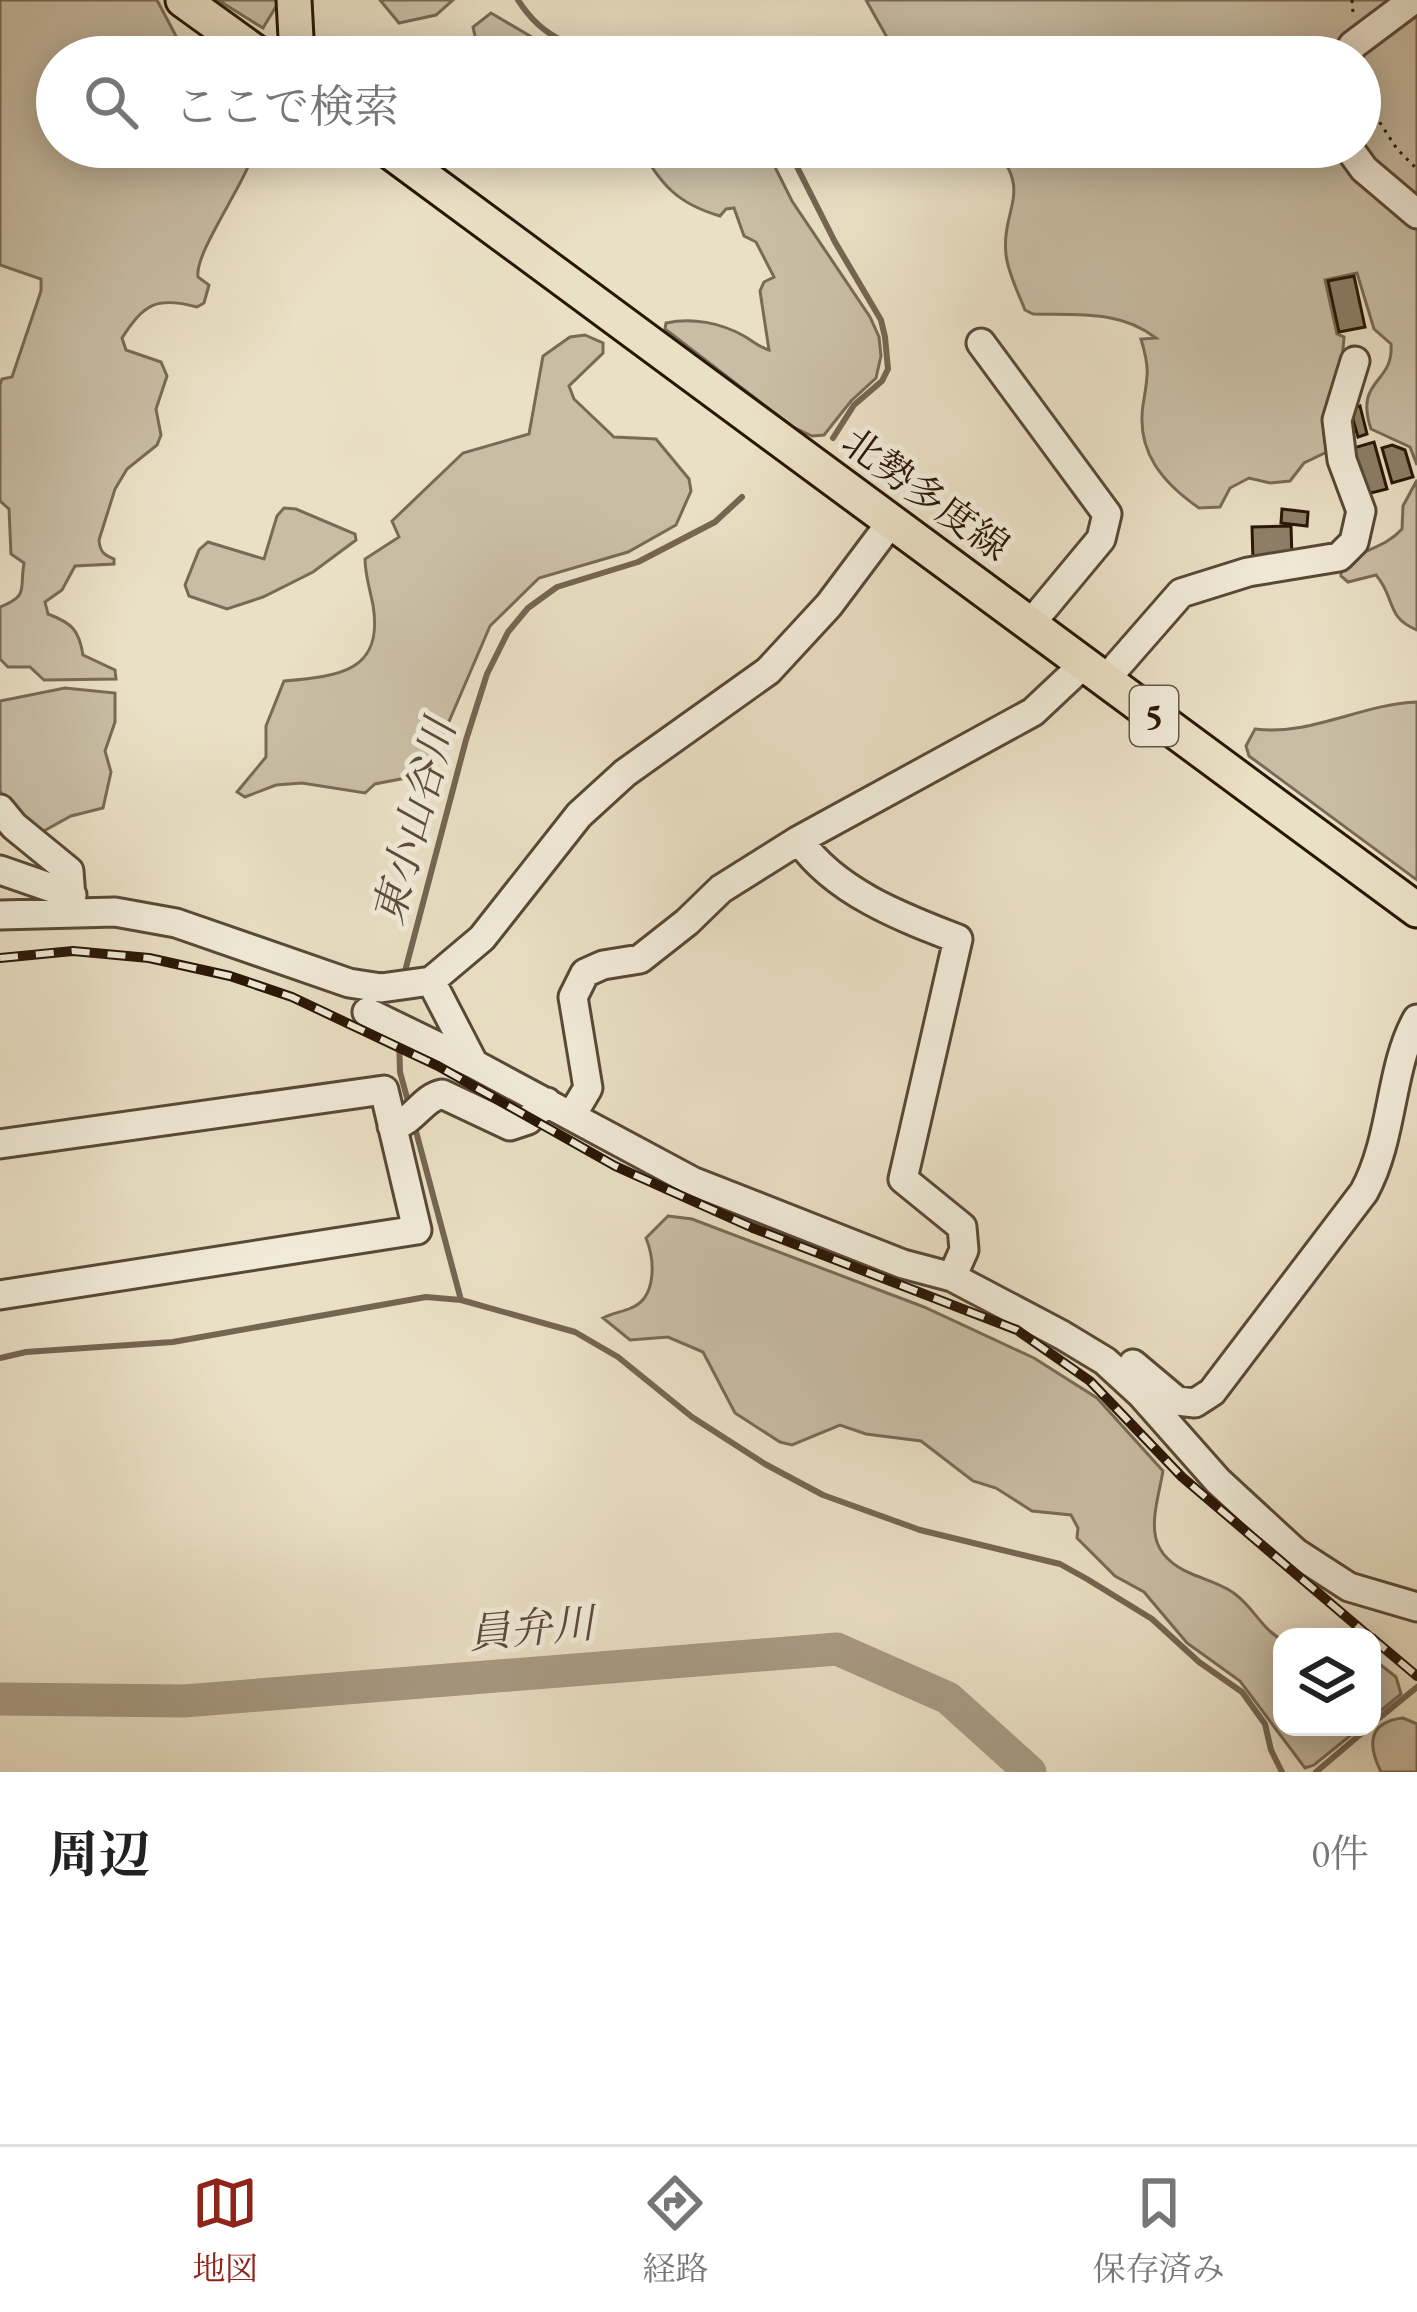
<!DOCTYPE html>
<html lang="ja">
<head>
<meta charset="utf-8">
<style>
  :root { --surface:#fff; --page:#f6f6f6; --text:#222; --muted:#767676; --line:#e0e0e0; --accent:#8f2418 }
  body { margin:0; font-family:"EB Garamond","Noto Serif JP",serif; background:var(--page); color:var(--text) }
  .controls { position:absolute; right:36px; bottom:36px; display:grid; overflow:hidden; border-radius:24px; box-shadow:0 6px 30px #0003 }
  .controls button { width:108px; height:108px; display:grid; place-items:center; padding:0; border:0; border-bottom:3px solid var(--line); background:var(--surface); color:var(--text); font:60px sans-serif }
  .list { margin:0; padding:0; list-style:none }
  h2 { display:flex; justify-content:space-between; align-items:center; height:156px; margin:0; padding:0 48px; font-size:51px }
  h2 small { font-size:39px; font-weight:400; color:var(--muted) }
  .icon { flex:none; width:66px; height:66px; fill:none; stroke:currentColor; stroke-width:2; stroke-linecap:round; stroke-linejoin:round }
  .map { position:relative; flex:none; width:1417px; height:1772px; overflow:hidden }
  .search { position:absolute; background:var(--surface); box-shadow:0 6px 30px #0003; left:36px; right:36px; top:36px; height:132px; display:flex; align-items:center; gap:30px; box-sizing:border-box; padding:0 42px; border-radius:66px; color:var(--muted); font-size:45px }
  .sheet { height:372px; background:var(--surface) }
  nav { display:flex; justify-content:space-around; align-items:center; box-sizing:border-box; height:168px; border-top:3px solid var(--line); background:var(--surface); font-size:33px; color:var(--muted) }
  nav a { display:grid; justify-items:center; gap:6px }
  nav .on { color:var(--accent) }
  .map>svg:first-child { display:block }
  .green { fill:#c9bea5; stroke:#796a56; stroke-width:3 }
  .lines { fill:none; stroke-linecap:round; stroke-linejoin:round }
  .stream { stroke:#756652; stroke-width:6 }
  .river { stroke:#a89b84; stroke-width:33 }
  .building { fill:#8d7f69; stroke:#291606; stroke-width:3 }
  .minor-casing { stroke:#594836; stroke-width:33 }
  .major-casing { stroke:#291606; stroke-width:39 }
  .path { stroke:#291606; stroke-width:3; stroke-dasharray:3 6; stroke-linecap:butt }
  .minor { stroke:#f1ebd9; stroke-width:27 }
  .major { stroke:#eae0c5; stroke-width:33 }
  .rail-casing { stroke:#291606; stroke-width:10 }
  .rail { stroke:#f1ebd9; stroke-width:6; stroke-dasharray:18; stroke-linecap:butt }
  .labels { text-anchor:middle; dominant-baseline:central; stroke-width:10; stroke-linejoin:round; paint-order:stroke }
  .shield { fill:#f1ebd9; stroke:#655645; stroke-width:3 }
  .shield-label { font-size:36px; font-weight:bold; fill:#291606 }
  .street-label { font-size:39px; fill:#291606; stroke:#f1ebd9 }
  .water-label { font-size:42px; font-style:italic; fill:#5c4b38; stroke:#f1ebd9 }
</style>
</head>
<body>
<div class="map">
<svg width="1417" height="1772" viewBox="0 0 1417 1772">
  <rect width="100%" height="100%" fill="#eae0c5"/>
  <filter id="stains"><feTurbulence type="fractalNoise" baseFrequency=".00167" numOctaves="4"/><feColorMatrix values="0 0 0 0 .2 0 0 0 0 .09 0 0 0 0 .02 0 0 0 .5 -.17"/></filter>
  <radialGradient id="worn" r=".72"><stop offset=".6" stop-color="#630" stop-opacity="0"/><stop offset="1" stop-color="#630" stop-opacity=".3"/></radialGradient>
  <path class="green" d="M0,0H157L187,57H57V147H255C249,179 194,252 198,277L209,285L204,303L197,307C156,296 144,304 122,338L126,350L161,362L167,376L156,409L161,435L157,445L127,469L115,489L99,540C100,552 104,555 114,559V564L75,566L62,590L45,602L48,614C72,623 79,630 83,655L115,670L116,679L44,680L30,667H8L0,659V607C30,595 19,589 24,563L11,554L9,509L0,501V385L2,379L12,377L41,291V279L0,265Z
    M218,0H280L263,28Z
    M380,0H453L436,15L399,23Z
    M866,0H1417V465L1410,447L1371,429C1354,378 1394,385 1391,344L1374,329L1357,273L1325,280L1337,334L1344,337L1335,448L1304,463L1290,481L1270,483L1249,478L1230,488L1220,507L1199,508C1163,483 1136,452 1143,405C1148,375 1150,369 1141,339L1156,338C1120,310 1077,315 1033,314L1025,310C1018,292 1008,273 1006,255C1001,208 1034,192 993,147H1360V57H904L888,39Z
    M491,13L554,50V54L573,57H492L476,40L473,27Z
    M639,147H765L792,201L870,317L879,337L881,356L876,378L851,401L824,435L812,436L793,427L665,329L666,323C692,317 721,323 744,336C753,341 759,347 769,350L760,291L764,282L774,277L756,242L744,236L734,208L726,209L720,216C675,203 662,184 639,147Z
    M585,335L603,343V353L569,386L574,399L614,437L656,439L689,479L691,491L676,525L628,552L539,578L490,626L429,768L416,776L375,784L365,793L302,783L276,785L245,797L237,792L266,757V726L284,681C339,676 384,672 373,605C370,590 365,574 365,559L399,537L392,521L463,453L529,434L543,356L570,337Z
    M1417,480V630C1385,617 1396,598 1376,575L1348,582L1341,576V568C1362,548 1384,549 1402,529L1403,506Z
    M284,508L296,509L355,534L356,540L313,572L263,597L227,609L189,596L185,585L199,550L208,542L264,559L277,516Z
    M65,688L115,693V722L105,751L111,772L103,808L71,816L42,832L6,805L0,790V701Z
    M1417,702V880L1249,756L1246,746L1255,729C1312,736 1361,704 1417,702Z
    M668,1216L692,1219L924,1307L1034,1358L1097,1398L1163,1471C1155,1515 1139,1552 1192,1574C1206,1580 1224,1585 1235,1594C1254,1608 1261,1628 1282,1640V1727H1361L1314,1765L1305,1768L1240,1681L1187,1643L1144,1592L1115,1576L1077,1538L1078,1528L1071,1515L1032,1511L996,1488L973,1481L921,1441L866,1434L840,1425L792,1445L780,1442L735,1413L703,1352L668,1337L630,1340L603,1318C612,1313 622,1312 631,1308C657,1298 655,1260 646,1238Z
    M1372,1658L1396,1677L1401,1694L1372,1718Z
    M1403,1718L1417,1724V1772H1381C1368,1746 1367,1722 1403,1718Z"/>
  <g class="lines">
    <path class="stream" d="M518,0C549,49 585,48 638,57
      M787,147L835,242L881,320L885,337L888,369L882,381L854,405L833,438
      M404,975L466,740L487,674L508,632L528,608L557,587L638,562L715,522L742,497
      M399,1036L400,1072L409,1105
      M414,1124L461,1300
      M0,1358L26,1352L173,1342L426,1297L461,1300L575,1332L618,1357L692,1417L765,1464L823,1495L920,1530L1060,1564L1087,1579L1152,1619L1199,1662L1242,1692L1265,1724L1271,1750L1282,1772
      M1372,1724L1417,1687
      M1316,1772L1369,1727"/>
    <path class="river" d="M0,1699L184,1701L837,1649L948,1698L1030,1772"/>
  </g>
  <path class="building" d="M1354,276L1365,327L1339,332L1328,281Z
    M1360,406L1367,434L1358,437L1350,409Z
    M1374,442L1387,489L1363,495L1350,449Z
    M1392,445L1405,450L1413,477L1392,483L1382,448Z
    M1282,509L1308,512L1307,526L1281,523Z
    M1291,526L1292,559L1253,560L1252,527Z"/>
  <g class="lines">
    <defs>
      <path id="minor" d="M1345,57L1353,45L1413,0
        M1348,147L1364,169L1417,214
        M981,343L1107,514L1101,539L1032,622
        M1105,680L1181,593L1248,572L1339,557L1354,542L1361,511L1342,460L1337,420L1355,361
        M0,809L14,826L69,871L72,911
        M799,840C835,892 901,917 958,939L903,1179L962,1227L964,1250L952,1277
        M0,870L72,895
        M0,915L115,912L176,923L349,983L381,988L431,981L482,938L579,815L625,773L768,671L829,605L892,521
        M431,981L474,1064L692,1181L903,1264L952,1277L1062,1335L1105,1361L1141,1394L1218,1481L1295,1552L1349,1587L1417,1607
        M367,1012L474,1064
        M572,1115L588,1088L573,997L585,973L603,965L640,959L687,922L721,889L799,840L1033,712L1084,664
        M392,1126C414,1122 422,1098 442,1094L510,1126L528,1120L547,1102
        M0,1144L384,1090L417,1230L0,1295
        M1133,1364L1177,1401L1195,1403L1212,1392L1364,1192C1394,1137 1389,1069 1417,1019"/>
      <path id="major" d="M183,0L262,57
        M294,0L297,57
        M384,147L1417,910"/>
    </defs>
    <use href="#minor" class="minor-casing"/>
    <use href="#major" class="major-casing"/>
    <path class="path" d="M1352,0L1353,13
      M1360,92L1397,149L1417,169"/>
    <use href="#minor" class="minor"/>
    <use href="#major" class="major"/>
    <defs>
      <path id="rail" d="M0,958L73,951L149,958L230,976L292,997L438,1066L615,1166L753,1228L1017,1330L1090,1381L1182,1477L1370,1637
        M1372,1638L1417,1676"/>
    </defs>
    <use href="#rail" class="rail-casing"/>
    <use href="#rail" class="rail"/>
  </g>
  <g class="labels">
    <rect class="shield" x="1130" y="686" width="48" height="60" rx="9"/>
    <g class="shield-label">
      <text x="1154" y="716">5</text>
    </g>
    <g class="street-label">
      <text transform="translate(926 494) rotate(36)">北勢多度線</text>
    </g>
    <g class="water-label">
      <text transform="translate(414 822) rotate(-75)">東小山谷川</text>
      <text transform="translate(531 1628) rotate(-5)">員弁川</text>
    </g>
  </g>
  <rect width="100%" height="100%" filter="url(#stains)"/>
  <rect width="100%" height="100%" fill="url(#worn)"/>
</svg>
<div class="controls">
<button><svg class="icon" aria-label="layers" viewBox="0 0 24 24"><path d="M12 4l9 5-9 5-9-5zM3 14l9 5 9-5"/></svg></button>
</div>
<div class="search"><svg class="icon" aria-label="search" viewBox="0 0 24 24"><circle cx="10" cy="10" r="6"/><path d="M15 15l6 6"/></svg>ここで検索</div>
</div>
<section class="sheet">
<h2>周辺<small>0件</small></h2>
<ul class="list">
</ul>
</section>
<nav>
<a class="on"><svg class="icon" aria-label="map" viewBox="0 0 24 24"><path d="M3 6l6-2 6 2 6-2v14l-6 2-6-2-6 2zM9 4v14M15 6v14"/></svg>地図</a>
<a><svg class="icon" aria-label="directions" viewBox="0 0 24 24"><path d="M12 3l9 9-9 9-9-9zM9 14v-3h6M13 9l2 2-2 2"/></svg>経路</a>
<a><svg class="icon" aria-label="saved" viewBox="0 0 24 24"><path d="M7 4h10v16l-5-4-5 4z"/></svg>保存済み</a>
</nav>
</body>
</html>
